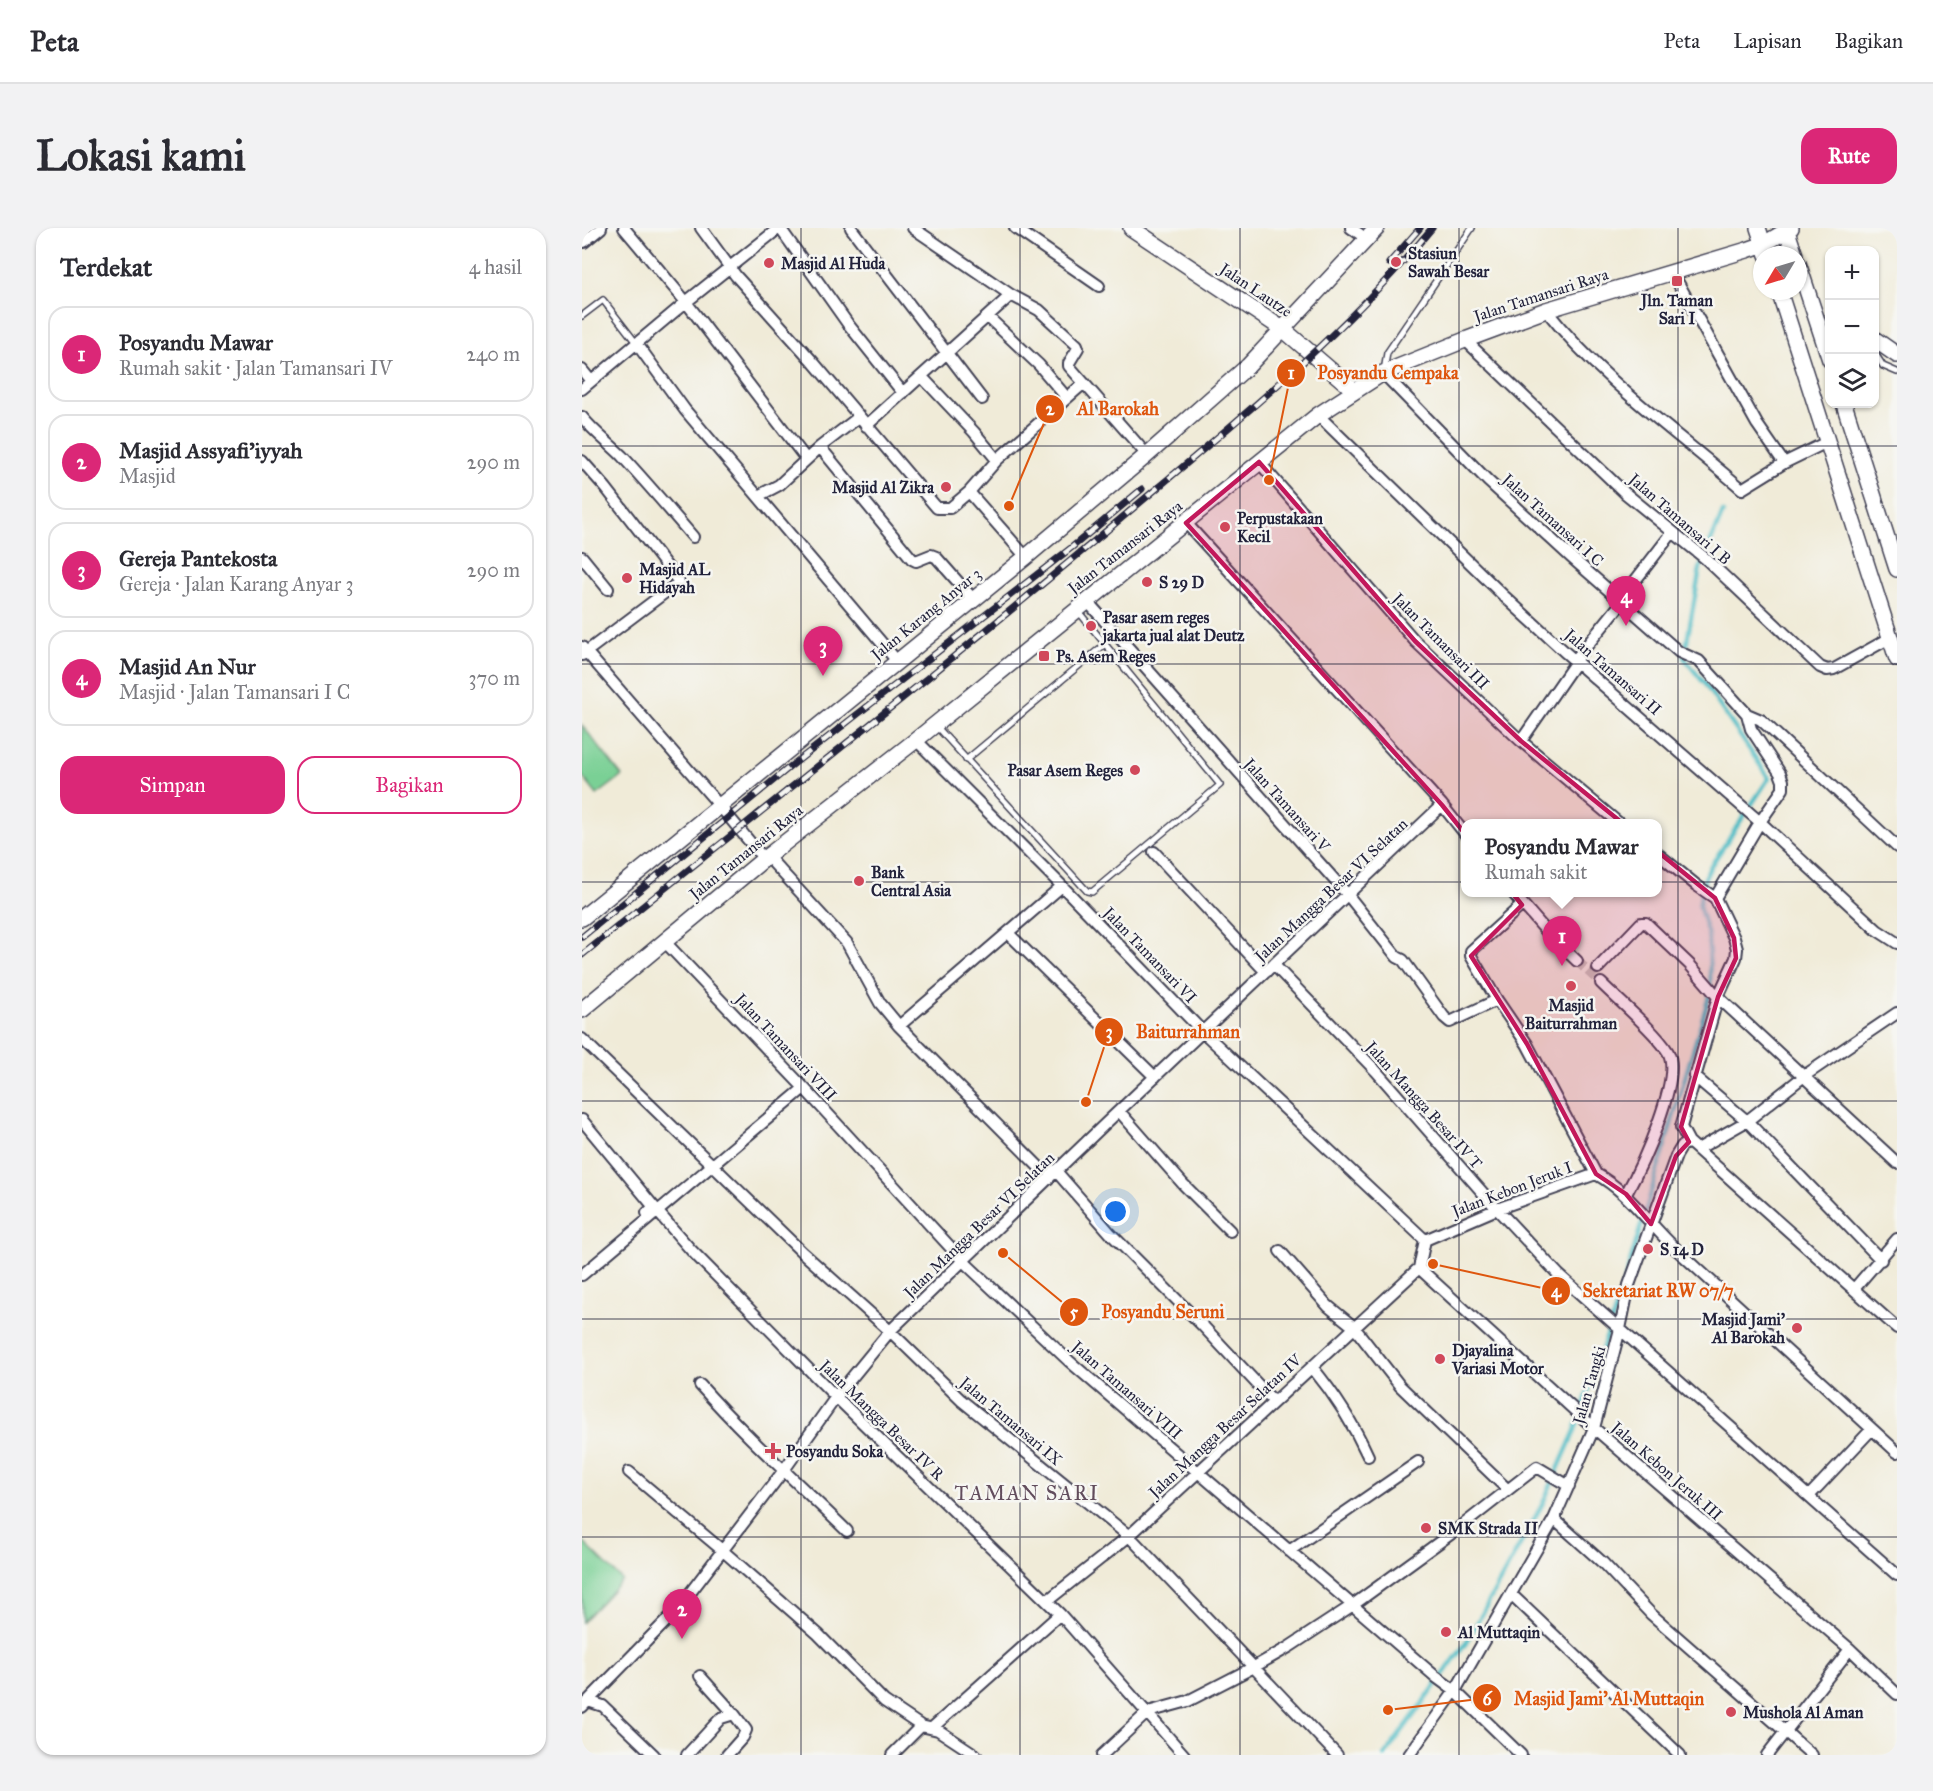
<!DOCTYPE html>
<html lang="id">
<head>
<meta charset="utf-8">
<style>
  :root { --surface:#fff; --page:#f2f2f3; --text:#2b2b33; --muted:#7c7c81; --line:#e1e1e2; --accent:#db2777 }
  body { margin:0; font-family:"IM FELL Great Primer",serif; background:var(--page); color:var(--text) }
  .controls { position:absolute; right:18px; top:18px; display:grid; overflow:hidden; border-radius:12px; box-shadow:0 2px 4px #0004 }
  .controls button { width:54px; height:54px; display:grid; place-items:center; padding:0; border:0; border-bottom:2px solid var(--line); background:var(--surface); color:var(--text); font:30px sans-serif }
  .compass { position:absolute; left:1171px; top:18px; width:54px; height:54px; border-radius:50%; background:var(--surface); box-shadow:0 2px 4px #0004; rotate:232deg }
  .you { position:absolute; left:534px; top:984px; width:21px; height:21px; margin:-15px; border:4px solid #fff; border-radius:50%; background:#1a73e8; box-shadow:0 0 0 9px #1a73e833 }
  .badge { display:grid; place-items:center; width:39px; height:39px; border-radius:50%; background:var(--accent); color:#fff; font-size:20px; font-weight:700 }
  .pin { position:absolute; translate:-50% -50px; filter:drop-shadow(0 2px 3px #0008) }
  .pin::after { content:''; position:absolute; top:32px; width:21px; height:18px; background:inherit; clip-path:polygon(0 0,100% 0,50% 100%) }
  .popup { position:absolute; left:879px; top:591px; width:201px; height:78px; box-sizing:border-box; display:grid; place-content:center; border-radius:12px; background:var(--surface); filter:drop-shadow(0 2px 4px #0005); font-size:20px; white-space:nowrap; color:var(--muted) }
  .popup b { font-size:22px; color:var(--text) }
  .popup::after { content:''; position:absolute; left:50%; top:100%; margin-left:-12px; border:12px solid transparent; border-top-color:var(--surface) }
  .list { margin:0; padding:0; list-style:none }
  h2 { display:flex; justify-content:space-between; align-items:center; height:78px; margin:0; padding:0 24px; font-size:26px }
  h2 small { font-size:20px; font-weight:400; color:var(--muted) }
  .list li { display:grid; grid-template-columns:39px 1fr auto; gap:18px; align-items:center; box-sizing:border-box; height:96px; margin:0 12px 12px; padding:0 12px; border:2px solid var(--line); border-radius:18px }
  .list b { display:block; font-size:22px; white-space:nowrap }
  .list p { margin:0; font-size:20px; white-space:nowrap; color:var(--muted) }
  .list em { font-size:20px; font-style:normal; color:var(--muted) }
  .actions { display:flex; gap:12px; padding:18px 24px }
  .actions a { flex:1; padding:14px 0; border:2px solid var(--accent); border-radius:18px; text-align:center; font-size:21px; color:var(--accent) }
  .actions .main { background:var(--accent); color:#fff }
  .icon { flex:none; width:33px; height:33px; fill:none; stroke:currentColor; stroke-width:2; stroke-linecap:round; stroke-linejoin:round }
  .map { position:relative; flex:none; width:1315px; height:1527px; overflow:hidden; border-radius:18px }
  header { display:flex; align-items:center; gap:36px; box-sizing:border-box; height:84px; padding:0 30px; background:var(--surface); border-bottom:2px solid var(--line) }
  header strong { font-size:28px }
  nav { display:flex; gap:33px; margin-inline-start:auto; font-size:21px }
  .intro { display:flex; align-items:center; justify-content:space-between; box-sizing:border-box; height:144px; padding:0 36px }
  h1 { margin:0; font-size:42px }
  .button { padding:15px 27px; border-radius:18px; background:var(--accent); color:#fff; font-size:21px; font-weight:700 }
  main { display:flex; gap:36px; padding:0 36px }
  aside { flex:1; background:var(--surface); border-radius:18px; box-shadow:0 2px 4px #0004 }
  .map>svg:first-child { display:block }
  .green { fill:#7ad095; stroke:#4e7968; stroke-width:1.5 }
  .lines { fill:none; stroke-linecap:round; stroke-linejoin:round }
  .stream { stroke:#4cbbc4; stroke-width:4.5 }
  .street-tunnel { stroke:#c7c3b9; stroke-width:10; stroke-dasharray:10 5; stroke-linecap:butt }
  .lane-casing { stroke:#414053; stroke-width:8 }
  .street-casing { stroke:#414053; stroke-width:14 }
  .secondary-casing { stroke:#414053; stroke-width:18 }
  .lane { stroke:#fff; stroke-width:5 }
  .street { stroke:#fff; stroke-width:10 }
  .secondary { stroke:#fff; stroke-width:15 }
  .rail-casing { stroke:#22223b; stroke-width:7 }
  .rail { stroke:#f6f6f2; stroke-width:4.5; stroke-dasharray:14; stroke-linecap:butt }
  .marked { fill:#c2185b; fill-opacity:0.2; stroke:#c2185b; stroke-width:4.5; stroke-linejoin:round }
  .grid { fill:none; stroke:#22223b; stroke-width:1.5; stroke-opacity:0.55 }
  .poi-dot { fill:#d1495b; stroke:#f6f6f2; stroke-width:2 }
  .labels { text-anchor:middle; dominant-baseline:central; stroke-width:5; stroke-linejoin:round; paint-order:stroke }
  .poi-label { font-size:16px; font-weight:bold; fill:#22223b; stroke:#f6f6f2; text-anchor:start }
  .street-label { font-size:16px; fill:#22223b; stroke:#f6f6f2 }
  .quarter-label { font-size:20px; letter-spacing:1.5px; fill:#624d5d; stroke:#f6f6f2 }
  .leader { fill:none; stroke:#de560e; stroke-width:2 }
  .callout-dot { fill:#de560e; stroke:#f6f6f2; stroke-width:2 }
  .mark-label { font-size:18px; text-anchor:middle; font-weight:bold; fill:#fff }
  .callout-label { font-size:18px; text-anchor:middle; font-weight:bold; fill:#de560e; stroke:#f6f6f2; stroke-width:5; stroke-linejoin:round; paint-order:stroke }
</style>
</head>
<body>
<header>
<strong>Peta</strong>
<nav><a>Peta</a><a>Lapisan</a><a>Bagikan</a></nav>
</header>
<div class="intro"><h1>Lokasi kami</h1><a class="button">Rute</a></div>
<main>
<aside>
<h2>Terdekat<small>4 hasil</small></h2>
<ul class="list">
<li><span class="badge">1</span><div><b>Posyandu Mawar</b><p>Rumah sakit · Jalan Tamansari IV</p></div><em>240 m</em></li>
<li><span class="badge">2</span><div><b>Masjid Assyafi'iyyah</b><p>Masjid</p></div><em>290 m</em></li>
<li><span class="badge">3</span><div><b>Gereja Pantekosta</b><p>Gereja · Jalan Karang Anyar 3</p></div><em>290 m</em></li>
<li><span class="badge">4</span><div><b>Masjid An Nur</b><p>Masjid · Jalan Tamansari I C</p></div><em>370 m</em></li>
</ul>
<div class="actions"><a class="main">Simpan</a><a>Bagikan</a></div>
</aside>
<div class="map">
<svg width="1315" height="1527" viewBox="0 0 1315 1527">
  <rect width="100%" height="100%" fill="#f6f6f2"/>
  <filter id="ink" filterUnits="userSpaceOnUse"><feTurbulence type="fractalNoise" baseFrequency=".0167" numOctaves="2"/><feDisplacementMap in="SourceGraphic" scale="12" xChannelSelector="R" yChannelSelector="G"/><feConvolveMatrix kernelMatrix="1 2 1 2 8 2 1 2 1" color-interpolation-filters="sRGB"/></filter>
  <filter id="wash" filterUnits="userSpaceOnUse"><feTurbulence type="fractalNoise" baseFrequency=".008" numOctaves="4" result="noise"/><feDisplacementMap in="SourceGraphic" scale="24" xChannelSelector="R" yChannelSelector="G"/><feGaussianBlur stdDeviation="1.35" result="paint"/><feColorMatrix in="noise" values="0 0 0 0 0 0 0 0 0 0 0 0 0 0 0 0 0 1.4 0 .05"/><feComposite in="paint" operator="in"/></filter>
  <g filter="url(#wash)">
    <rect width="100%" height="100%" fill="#f0ebd8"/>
    <path class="green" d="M0,497L40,548L15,567L0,548Z
      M0,1313L40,1352L0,1394Z"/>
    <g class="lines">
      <path class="stream" d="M803,1527L884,1415L961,1275L992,1205L1036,1075L1129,762L1126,707L1117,678L1121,655L1128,639L1187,550L1122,455L1102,430L1118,340L1141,284"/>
    </g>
  </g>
  <g filter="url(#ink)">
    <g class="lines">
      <path class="street-tunnel" d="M995,733L1019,755"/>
      <defs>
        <path id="lane" d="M0,88L21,72L55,116
          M1292,124L1301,138L1315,144
          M802,143L805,125L890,0
          M354,498L505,663L510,664L638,557L496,383
          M384,532L523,416"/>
        <path id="street" d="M42,0L104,74L224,231
          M119,0L154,48L232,135L355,280H368L387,264L444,329
          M198,0L266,96L321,165
          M269,0L400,171
          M331,0L429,67L457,82L495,117L496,120L487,135V138L565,227
          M433,0L517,58
          M769,0L785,11
          M2,14L19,0
          M1090,44L1175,196L1202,235
          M964,82C1019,152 1093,203 1160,261L1202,235L1245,214
          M406,89L457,137L485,170
          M883,112L1043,265L1124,331L1238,439L1245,442L1252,441L1308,410
          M55,116L103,182L315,433
          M0,142L9,153
          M801,145L906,253L990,330L1097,424L1117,433L1165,486L1179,492L1315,619
          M340,149L392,204L415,232L387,264
          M0,161L104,74L197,0
          M736,187L923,369L984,425L1178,594L1295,702L1315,715
          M0,189C12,204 27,215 40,228C64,254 88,282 111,309
          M284,198L429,67
          M238,219L330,331L334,333L349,327L354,329L391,371
          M415,232L502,155
          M0,233L24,260L97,354L0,427
          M677,234L833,413L939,513L1038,596
          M176,268L197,257L238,219L277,189
          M604,295L860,577L884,607
          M0,329L26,361
          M1039,371L1090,305
          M504,372L765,666L815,729L821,732L862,789L868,794L915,772
          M0,419L137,577L182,631
          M334,512L480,658L621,804L843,1012
          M939,513L993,435L994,431L1041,373
          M572,624L684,744
          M1076,626L1114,657L1133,670L1152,710L1155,721L1154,730L1136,769L1099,899L1107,914L1315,1100
          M186,629L265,715L298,775L317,798L458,940L474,943L528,1005L621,1098L692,1174
          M930,664L965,704L995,733
          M1133,670L1178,594L1201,561V553L1198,545L1169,501L1165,486
          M940,677L889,723V728L915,772L945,816L1014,946
          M426,705L573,849
          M83,714L222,860L381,1033L487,1133L854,1449L873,1463L939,1527
          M692,737L794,843L915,981L977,1047L1315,1347
          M1016,740L1059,695H1064L1108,737L1136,769L1315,935
          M1019,755C1037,773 1074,804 1086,824C1101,850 1058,941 1044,966
          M317,798L480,658
          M0,811L221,1025L308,1103L379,1172L547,1308L755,1527
          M1112,848L1165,893L1299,1032
          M537,883L601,956L648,1003
          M0,892L72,979L65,985
          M1116,921L1165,893L1222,848L1315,785
          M75,983L109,1022L254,1169L478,1386L602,1527
          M843,1012L915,981L1014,946C1047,964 1066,995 1093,1020C1167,1088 1241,1156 1315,1224
          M698,1023L746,1078L772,1099L818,1158L925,1261
          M837,1040L1012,1200L1268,1421L1315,1466
          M837,1040L843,1012
          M0,1047L222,860
          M1272,1061L1315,1011
          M730,1139C753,1167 771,1195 786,1228
          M118,1157C164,1209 216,1255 265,1303
          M47,1244L140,1322L236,1406L302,1473L339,1498L356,1502L394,1527
          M1227,1268L1290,1201
          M972,1291L1021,1335L1069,1386L1230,1527
          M707,1323L836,1234
          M929,1366L1098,1527
          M465,1373L547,1308L837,1040
          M118,1448L152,1486
          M6,1473L21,1478L72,1527
          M0,1479L95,1382L202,1242L254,1169L308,1103L523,896L860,577
          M350,1500L478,1386
          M105,1527L139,1490L152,1486L164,1502L161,1509L145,1527
          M310,1527L339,1498
          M520,1527L566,1484L606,1473L672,1439L707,1419L771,1377L881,1297L955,1239L987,1258
          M827,1527L873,1463L972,1291L1012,1200L1038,1101L1047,1057L1094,928L1100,918L1107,914
          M1185,1527L1268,1421"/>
        <path id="secondary" d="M549,0L702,102L773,163
          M1176,0L1185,27
          M1204,0L1213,27
          M1216,35L1248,132
          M1197,63L1315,431
          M1292,111L1315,127
          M1262,176L1315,341
          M0,690L444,329L565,227L666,138L795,0
          M0,782L182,631L334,512L736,187L801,145L883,112L964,82L1165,22L1182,16L1209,0"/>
      </defs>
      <use href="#lane" class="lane-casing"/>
      <use href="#street" class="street-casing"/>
      <use href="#secondary" class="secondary-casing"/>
      <use href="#lane" class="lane"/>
      <use href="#street" class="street"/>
      <use href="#secondary" class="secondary"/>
      <defs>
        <path id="rail" d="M807,35L838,0
          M0,709L209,538L489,320L560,261
          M0,727C181,581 364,438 542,288C650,197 760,109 850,0"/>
      </defs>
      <use href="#rail" class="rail-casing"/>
      <use href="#rail" class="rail"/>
    </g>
  </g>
  <path class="marked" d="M677,234L833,413L939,513L1133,670L1152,710L1154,730L1136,769L1099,899L1107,914L1094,928L1069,996L1044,966L1014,946L945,816L889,728L940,677L860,577L604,295Z"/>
  <path class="grid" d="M219,0V1527M438,0V1527M658,0V1527M877,0V1527M1096,0V1527M0,218H1315M0,436H1315M0,654H1315M0,873H1315M0,1091H1315M0,1309H1315"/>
  <g class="poi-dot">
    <circle cx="814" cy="34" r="6"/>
    <circle cx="187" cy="35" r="6"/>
    <rect x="1089" y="47" width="12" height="12" rx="3"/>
    <circle cx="364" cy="259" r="6"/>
    <circle cx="643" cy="299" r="6"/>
    <circle cx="45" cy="350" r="6"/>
    <circle cx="565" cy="354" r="6"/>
    <circle cx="509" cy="398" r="6"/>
    <rect x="456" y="422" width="12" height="12" rx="3"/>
    <circle cx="553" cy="542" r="6"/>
    <circle cx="277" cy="653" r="6"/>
    <circle cx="989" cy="758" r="6"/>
    <circle cx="1066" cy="1021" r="6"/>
    <circle cx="1215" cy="1100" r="6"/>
    <circle cx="858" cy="1131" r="6"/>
    <path d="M188 1214h6v6h6v6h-6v6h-6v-6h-6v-6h6z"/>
    <circle cx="844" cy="1300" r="6"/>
    <circle cx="864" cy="1404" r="6"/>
    <circle cx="1149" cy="1484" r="6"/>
  </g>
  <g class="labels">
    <g class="poi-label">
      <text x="826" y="25">Stasiun<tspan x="826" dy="18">Sawah Besar</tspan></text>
      <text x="199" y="35">Masjid Al Huda</text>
      <text x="1095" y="72" text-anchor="middle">Jln. Taman<tspan x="1095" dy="18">Sari I</tspan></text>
      <text x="352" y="259" text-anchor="end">Masjid Al Zikra</text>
      <text x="655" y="290">Perpustakaan<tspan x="655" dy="18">Kecil</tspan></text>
      <text x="57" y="341">Masjid AL<tspan x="57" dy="18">Hidayah</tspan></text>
      <text x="577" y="354">S 29 D</text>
      <text x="521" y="389">Pasar asem reges<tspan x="521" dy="18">jakarta jual alat Deutz</tspan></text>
      <text x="474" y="428">Ps. Asem Reges</text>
      <text x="541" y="542" text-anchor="end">Pasar Asem Reges</text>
      <text x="289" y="644">Bank<tspan x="289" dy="18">Central Asia</tspan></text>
      <text x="989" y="777" text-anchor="middle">Masjid<tspan x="989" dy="18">Baiturrahman</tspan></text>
      <text x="1078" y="1021">S 14 D</text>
      <text x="1203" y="1091" text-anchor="end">Masjid Jami'<tspan x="1203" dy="18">Al Barokah</tspan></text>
      <text x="870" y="1122">Djayalina<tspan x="870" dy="18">Variasi Motor</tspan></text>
      <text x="204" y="1223">Posyandu Soka</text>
      <text x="856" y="1300">SMK Strada II</text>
      <text x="876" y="1404">Al Muttaqin</text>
      <text x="1161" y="1484">Mushola Al Aman</text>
    </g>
    <g class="street-label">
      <text transform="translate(674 62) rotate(34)">Jalan Lautze</text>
      <text transform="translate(959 67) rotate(-18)">Jalan Tamansari Raya</text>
      <text transform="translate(1098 291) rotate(41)">Jalan Tamansari I B</text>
      <text transform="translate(971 292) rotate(42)">Jalan Tamansari I C</text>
      <text transform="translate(543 319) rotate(-38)">Jalan Tamansari Raya</text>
      <text transform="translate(344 386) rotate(-39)">Jalan Karang Anyar 3</text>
      <text transform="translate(859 413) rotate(45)">Jalan Tamansari III</text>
      <text transform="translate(1031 444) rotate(41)">Jalan Tamansari II</text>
      <text transform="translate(705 577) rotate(48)">Jalan Tamansari V</text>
      <text transform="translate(164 624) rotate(-39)">Jalan Tamansari Raya</text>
      <text transform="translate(749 662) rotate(-43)">Jalan Mangga Besar VI Selatan</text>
      <text transform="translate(568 727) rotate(46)">Jalan Tamansari VI</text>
      <text transform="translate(204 819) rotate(47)">Jalan Tamansari VIII</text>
      <text transform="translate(842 877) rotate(48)">Jalan Mangga Besar IV T</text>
      <text transform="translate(930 961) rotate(-21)">Jalan Kebon Jeruk I</text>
      <text transform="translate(397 997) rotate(-44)">Jalan Mangga Besar VI Selatan</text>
      <text transform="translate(1007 1157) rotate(-74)">Jalan Tangki</text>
      <text transform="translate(545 1162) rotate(41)">Jalan Tamansari VIII</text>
      <text transform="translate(300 1192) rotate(44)">Jalan Mangga Besar IV R</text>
      <text transform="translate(429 1193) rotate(40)">Jalan Tamansari IX</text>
      <text transform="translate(643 1198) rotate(-43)">Jalan Mangga Besar Selatan IV</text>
      <text transform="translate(1085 1243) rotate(41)">Jalan Kebon Jeruk III</text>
    </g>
    <g class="quarter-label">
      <text x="445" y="1265">TAMAN SARI</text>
    </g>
  </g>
  <path class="leader" d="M687 252L709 145M427 278L468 181M504 874L527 804M851 1036L974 1063M421 1025L492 1084M806 1482L905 1470"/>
  <g class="callout-dot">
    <circle cx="687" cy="252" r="6"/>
    <circle cx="427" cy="278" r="6"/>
    <circle cx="504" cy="874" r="6"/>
    <circle cx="851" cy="1036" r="6"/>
    <circle cx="421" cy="1025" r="6"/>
    <circle cx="806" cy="1482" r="6"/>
    <circle cx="709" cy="145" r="15"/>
    <circle cx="468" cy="181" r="15"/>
    <circle cx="527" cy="804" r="15"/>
    <circle cx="974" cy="1063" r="15"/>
    <circle cx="492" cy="1084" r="15"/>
    <circle cx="905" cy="1470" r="15"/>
  </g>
  <g class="mark-label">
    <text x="709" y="151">1</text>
    <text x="468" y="187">2</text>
    <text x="527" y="810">3</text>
    <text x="974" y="1069">4</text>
    <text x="492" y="1090">5</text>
    <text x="905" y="1477">6</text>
  </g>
  <g class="callout-label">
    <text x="806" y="151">Posyandu Cempaka</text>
    <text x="536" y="187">Al Barokah</text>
    <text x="606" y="810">Baiturrahman</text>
    <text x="1076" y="1069">Sekretariat RW 07/7</text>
    <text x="581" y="1090">Posyandu Seruni</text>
    <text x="1027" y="1477">Masjid Jami' Al Muttaqin</text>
  </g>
</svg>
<div class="controls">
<button>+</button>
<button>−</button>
<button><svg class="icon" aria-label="layers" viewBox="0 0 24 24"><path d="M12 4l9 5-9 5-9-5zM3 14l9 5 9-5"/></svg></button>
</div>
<svg class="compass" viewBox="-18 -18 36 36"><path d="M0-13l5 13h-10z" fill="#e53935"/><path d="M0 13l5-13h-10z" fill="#7c7c81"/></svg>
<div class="you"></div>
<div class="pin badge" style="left:980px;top:738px">1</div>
<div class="popup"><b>Posyandu Mawar</b>Rumah sakit</div>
<div class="pin badge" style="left:100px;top:1411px">2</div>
<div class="pin badge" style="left:241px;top:448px">3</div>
<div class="pin badge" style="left:1044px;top:398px">4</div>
</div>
</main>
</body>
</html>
